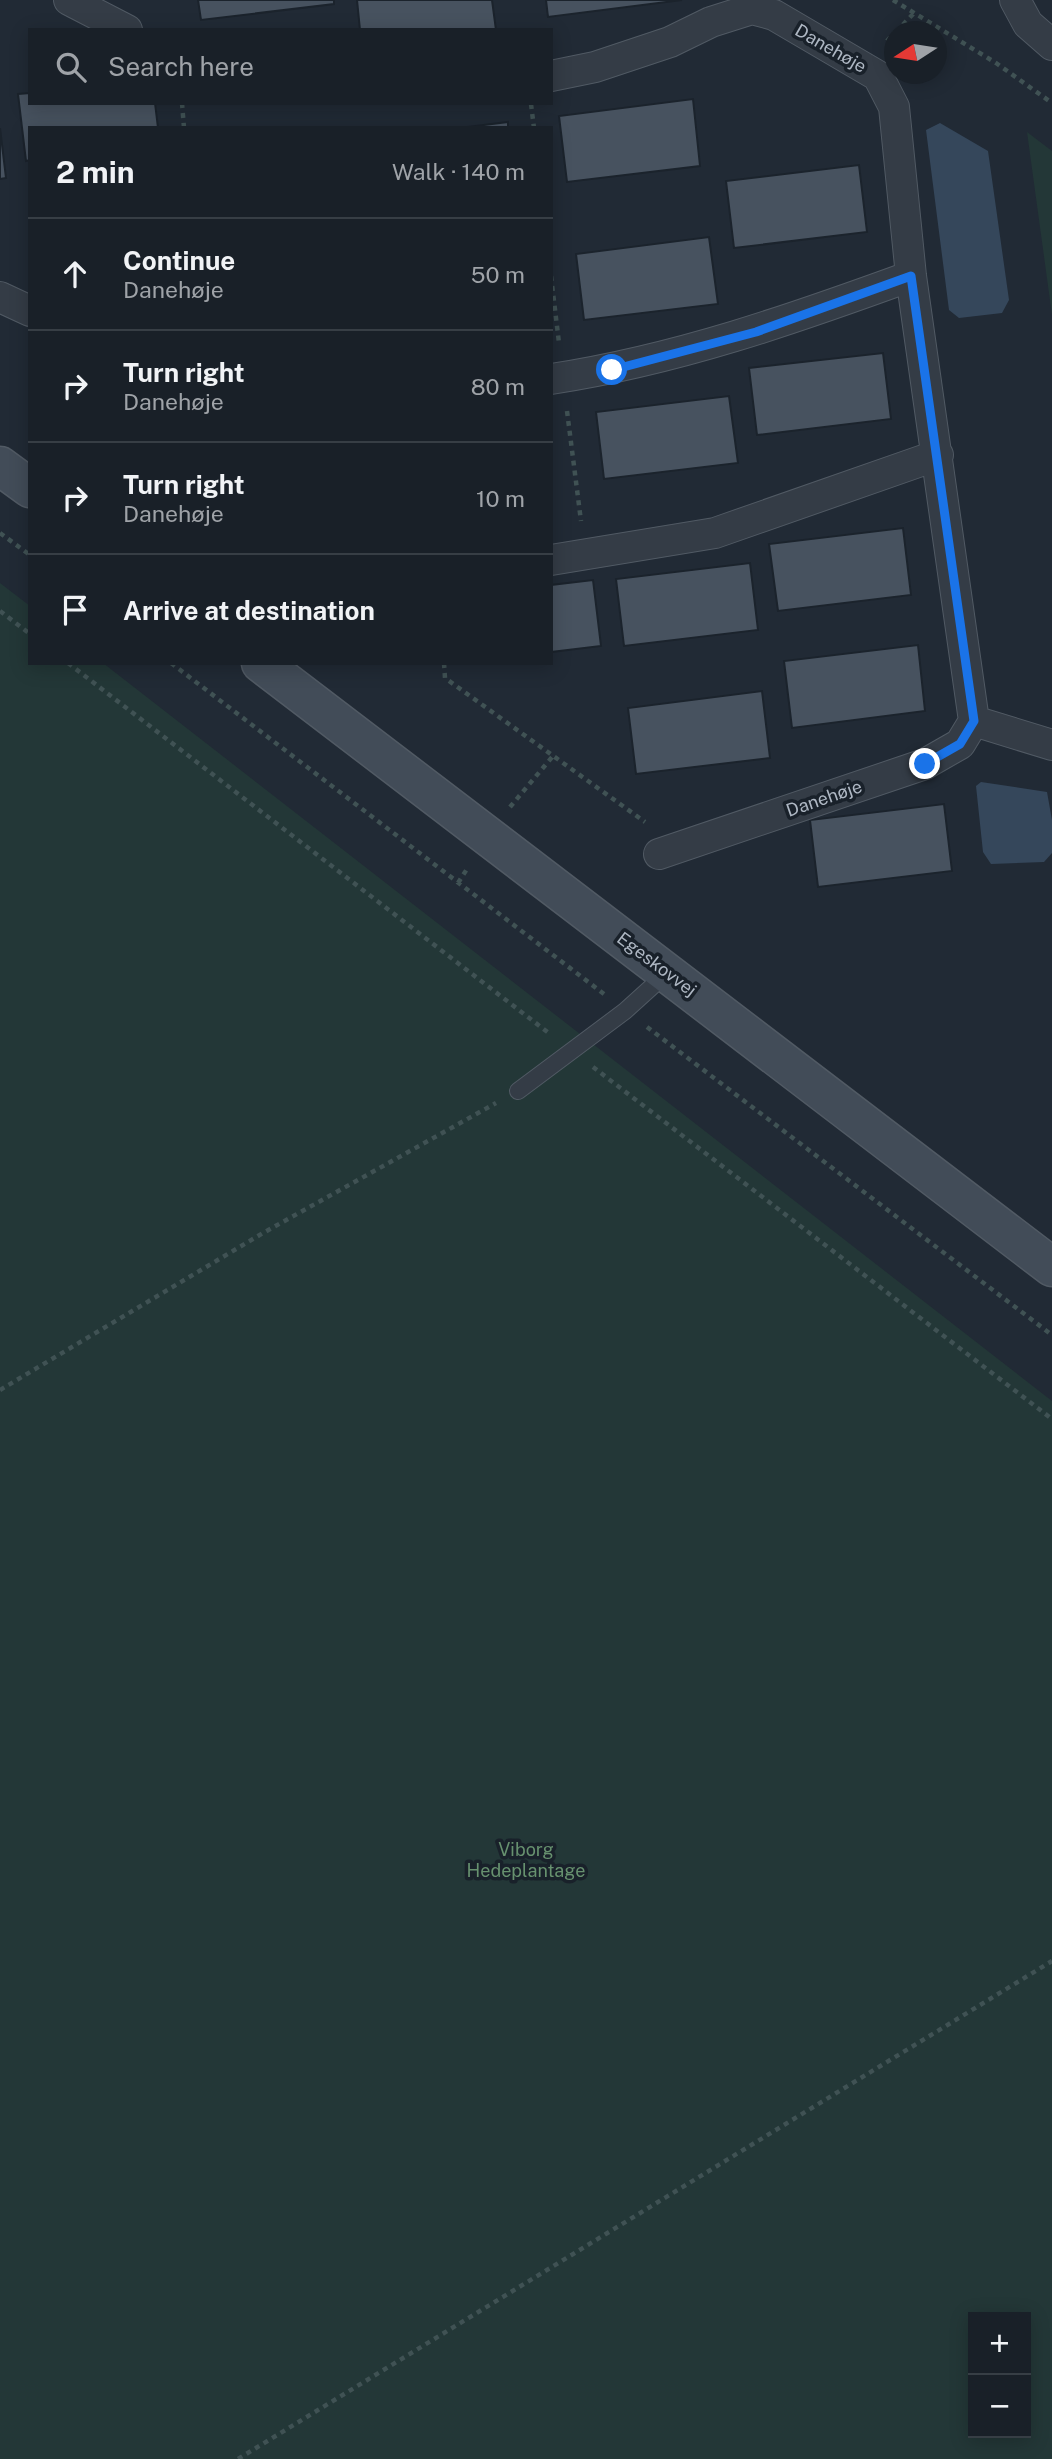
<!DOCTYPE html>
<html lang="en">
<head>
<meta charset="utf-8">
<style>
  :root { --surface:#192028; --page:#262d34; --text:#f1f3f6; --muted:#9fa3a8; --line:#373e45 }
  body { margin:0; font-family:"Public Sans",sans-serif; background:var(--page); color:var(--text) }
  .controls { position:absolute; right:21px; bottom:21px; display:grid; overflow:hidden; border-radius:0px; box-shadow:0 4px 18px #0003 }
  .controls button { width:63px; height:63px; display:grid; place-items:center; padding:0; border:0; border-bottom:2px solid var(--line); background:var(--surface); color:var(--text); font:35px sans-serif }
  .compass { position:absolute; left:884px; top:21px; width:63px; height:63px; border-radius:50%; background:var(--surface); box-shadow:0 4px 18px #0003; rotate:258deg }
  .stop { position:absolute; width:21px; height:21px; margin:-16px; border:5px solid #1a73e8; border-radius:50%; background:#fff }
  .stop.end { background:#1a73e8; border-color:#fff; box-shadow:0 2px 7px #0008 }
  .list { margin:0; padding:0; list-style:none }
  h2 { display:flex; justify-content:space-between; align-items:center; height:91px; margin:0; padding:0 28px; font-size:30px }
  h2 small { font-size:23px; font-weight:400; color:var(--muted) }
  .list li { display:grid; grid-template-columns:46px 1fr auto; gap:21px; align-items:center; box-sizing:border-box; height:112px; padding:0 28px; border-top:2px solid var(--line) }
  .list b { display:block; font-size:26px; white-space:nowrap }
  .list p { margin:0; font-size:23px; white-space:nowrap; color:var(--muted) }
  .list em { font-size:23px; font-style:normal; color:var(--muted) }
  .icon { flex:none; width:38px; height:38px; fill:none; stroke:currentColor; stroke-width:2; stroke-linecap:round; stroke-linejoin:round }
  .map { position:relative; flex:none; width:1052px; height:2459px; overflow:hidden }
  .search { position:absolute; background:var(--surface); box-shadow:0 4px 18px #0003; left:28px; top:28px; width:525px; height:77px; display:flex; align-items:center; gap:18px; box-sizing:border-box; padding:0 24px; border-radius:0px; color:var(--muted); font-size:26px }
  .panel { position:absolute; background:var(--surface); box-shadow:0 4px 18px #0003; left:28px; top:126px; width:525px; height:539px; border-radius:0px }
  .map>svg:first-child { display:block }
  .green { fill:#233737; fill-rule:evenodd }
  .water { fill:#35475b }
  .building { fill:#47525f; stroke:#1b232c; stroke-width:2 }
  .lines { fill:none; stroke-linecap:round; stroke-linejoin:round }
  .lane-casing { stroke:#515a64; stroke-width:18 }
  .street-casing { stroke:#515a64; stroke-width:32 }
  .secondary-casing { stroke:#515a64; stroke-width:41 }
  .path { stroke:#405254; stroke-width:4.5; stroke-dasharray:5 5; stroke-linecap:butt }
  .lane { stroke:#343c46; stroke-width:16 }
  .street { stroke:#343c46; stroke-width:30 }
  .secondary { stroke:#424c58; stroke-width:38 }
  .route { stroke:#1a73e8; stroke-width:9 }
  .labels { text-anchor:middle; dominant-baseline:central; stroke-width:7; stroke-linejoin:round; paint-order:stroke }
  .street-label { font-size:18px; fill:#aeb7c3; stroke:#19212a }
  .park-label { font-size:18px; fill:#67916f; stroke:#19212a }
</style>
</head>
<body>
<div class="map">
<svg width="1052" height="2459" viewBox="0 0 1052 2459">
  <rect width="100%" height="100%" fill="#212a35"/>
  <path class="green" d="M1027,132L1052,151V315Z
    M0,583L30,606V663H103L1052,1401V2459H0ZM973,2317H1026V2433H973Z"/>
  <path class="water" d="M940,123L988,151L1009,300L1002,313L959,318L949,310L926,130Z
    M981,782L1047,792L1052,820V853L1044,862L991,864L983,852L976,786Z"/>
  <path class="building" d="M198,0H334V4L201,20Z
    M357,0H492L496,30H360Z
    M546,0H682L548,17Z
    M30,93V103H155L158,128H30V160L26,161L18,94Z
    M693,99L700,166L567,182L559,116Z
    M508,122V128H460Z
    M0,128L6,178L0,179Z
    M859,165L867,232L734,248L726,181Z
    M709,237L718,304L584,320L576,254Z
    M883,353L891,419L757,435L749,368Z
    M729,396L738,463L604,479L596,412Z
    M903,528L911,595L778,611L769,544Z
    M750,563L758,630L624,646L616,579Z
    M593,580L601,646L551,652V585Z
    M918,645L925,711L792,728L784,661Z
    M762,691L770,758L636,774L628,708Z
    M944,804L952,871L818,887L810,820Z"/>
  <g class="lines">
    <defs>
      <path id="lane" d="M518,1091L625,1011L667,973"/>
      <path id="street" d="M69,0L127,30
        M1015,0L1028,24L1052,45
        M551,76L595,67L670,42L711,22L752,9L774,15L878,76L894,107L911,276L974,721L960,744L925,764L659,854
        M0,297L30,311
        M551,379C676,360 793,319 911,276
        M551,560L715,533L938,455
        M974,721L1052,745"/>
      <path id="secondary" d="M0,466L30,488
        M261,663L1052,1267"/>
    </defs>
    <use href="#lane" class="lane-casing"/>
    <use href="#street" class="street-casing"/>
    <use href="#secondary" class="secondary-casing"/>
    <path class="path" d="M893,0L996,63L1052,103
      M896,32L914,13
      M887,41L894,33
      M182,103L184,128
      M531,104L534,128
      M551,276L559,343
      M567,411L581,521
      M0,533L30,555
      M0,611L30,634
      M68,663L550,1034
      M171,663L604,994
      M444,663L445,678L645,822
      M510,807L553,756
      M458,883L467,869
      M647,1027L1052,1335
      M593,1067L1052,1419
      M0,1390L263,1233L496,1103
      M238,2459L1052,1961"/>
    <use href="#lane" class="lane"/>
    <use href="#street" class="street"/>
    <use href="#secondary" class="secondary"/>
  </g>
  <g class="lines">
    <path class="route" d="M612,370L756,332L911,276L974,721L960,744L925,764"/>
  </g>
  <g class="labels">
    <g class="street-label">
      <text transform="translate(831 48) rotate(30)">Danehøje</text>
      <text transform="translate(824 798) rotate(-19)">Danehøje</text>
      <text transform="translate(657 964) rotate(37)">Egeskovvej</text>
    </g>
    <g class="park-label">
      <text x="526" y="1849">Viborg<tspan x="526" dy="21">Hedeplantage</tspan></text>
    </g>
  </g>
</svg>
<div class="controls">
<button>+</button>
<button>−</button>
</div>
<svg class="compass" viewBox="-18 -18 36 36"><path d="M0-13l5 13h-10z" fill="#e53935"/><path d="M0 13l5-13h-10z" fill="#9fa3a8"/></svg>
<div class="stop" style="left:612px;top:370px"></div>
<div class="stop end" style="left:925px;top:764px"></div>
<div class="search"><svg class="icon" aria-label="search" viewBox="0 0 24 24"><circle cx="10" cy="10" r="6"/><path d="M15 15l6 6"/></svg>Search here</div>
<section class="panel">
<h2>2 min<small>Walk · 140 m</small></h2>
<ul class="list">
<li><svg class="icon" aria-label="ahead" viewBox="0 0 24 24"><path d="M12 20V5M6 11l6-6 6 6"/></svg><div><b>Continue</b><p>Danehøje</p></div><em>50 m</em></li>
<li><svg class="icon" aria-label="right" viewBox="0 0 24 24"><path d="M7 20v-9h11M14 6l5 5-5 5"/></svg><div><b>Turn right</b><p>Danehøje</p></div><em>80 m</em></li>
<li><svg class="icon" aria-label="right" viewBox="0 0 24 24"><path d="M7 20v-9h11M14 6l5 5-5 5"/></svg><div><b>Turn right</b><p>Danehøje</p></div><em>10 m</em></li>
<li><svg class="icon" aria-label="arrive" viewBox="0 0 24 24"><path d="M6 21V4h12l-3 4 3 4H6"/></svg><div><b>Arrive at destination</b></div></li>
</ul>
</section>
</div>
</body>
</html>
